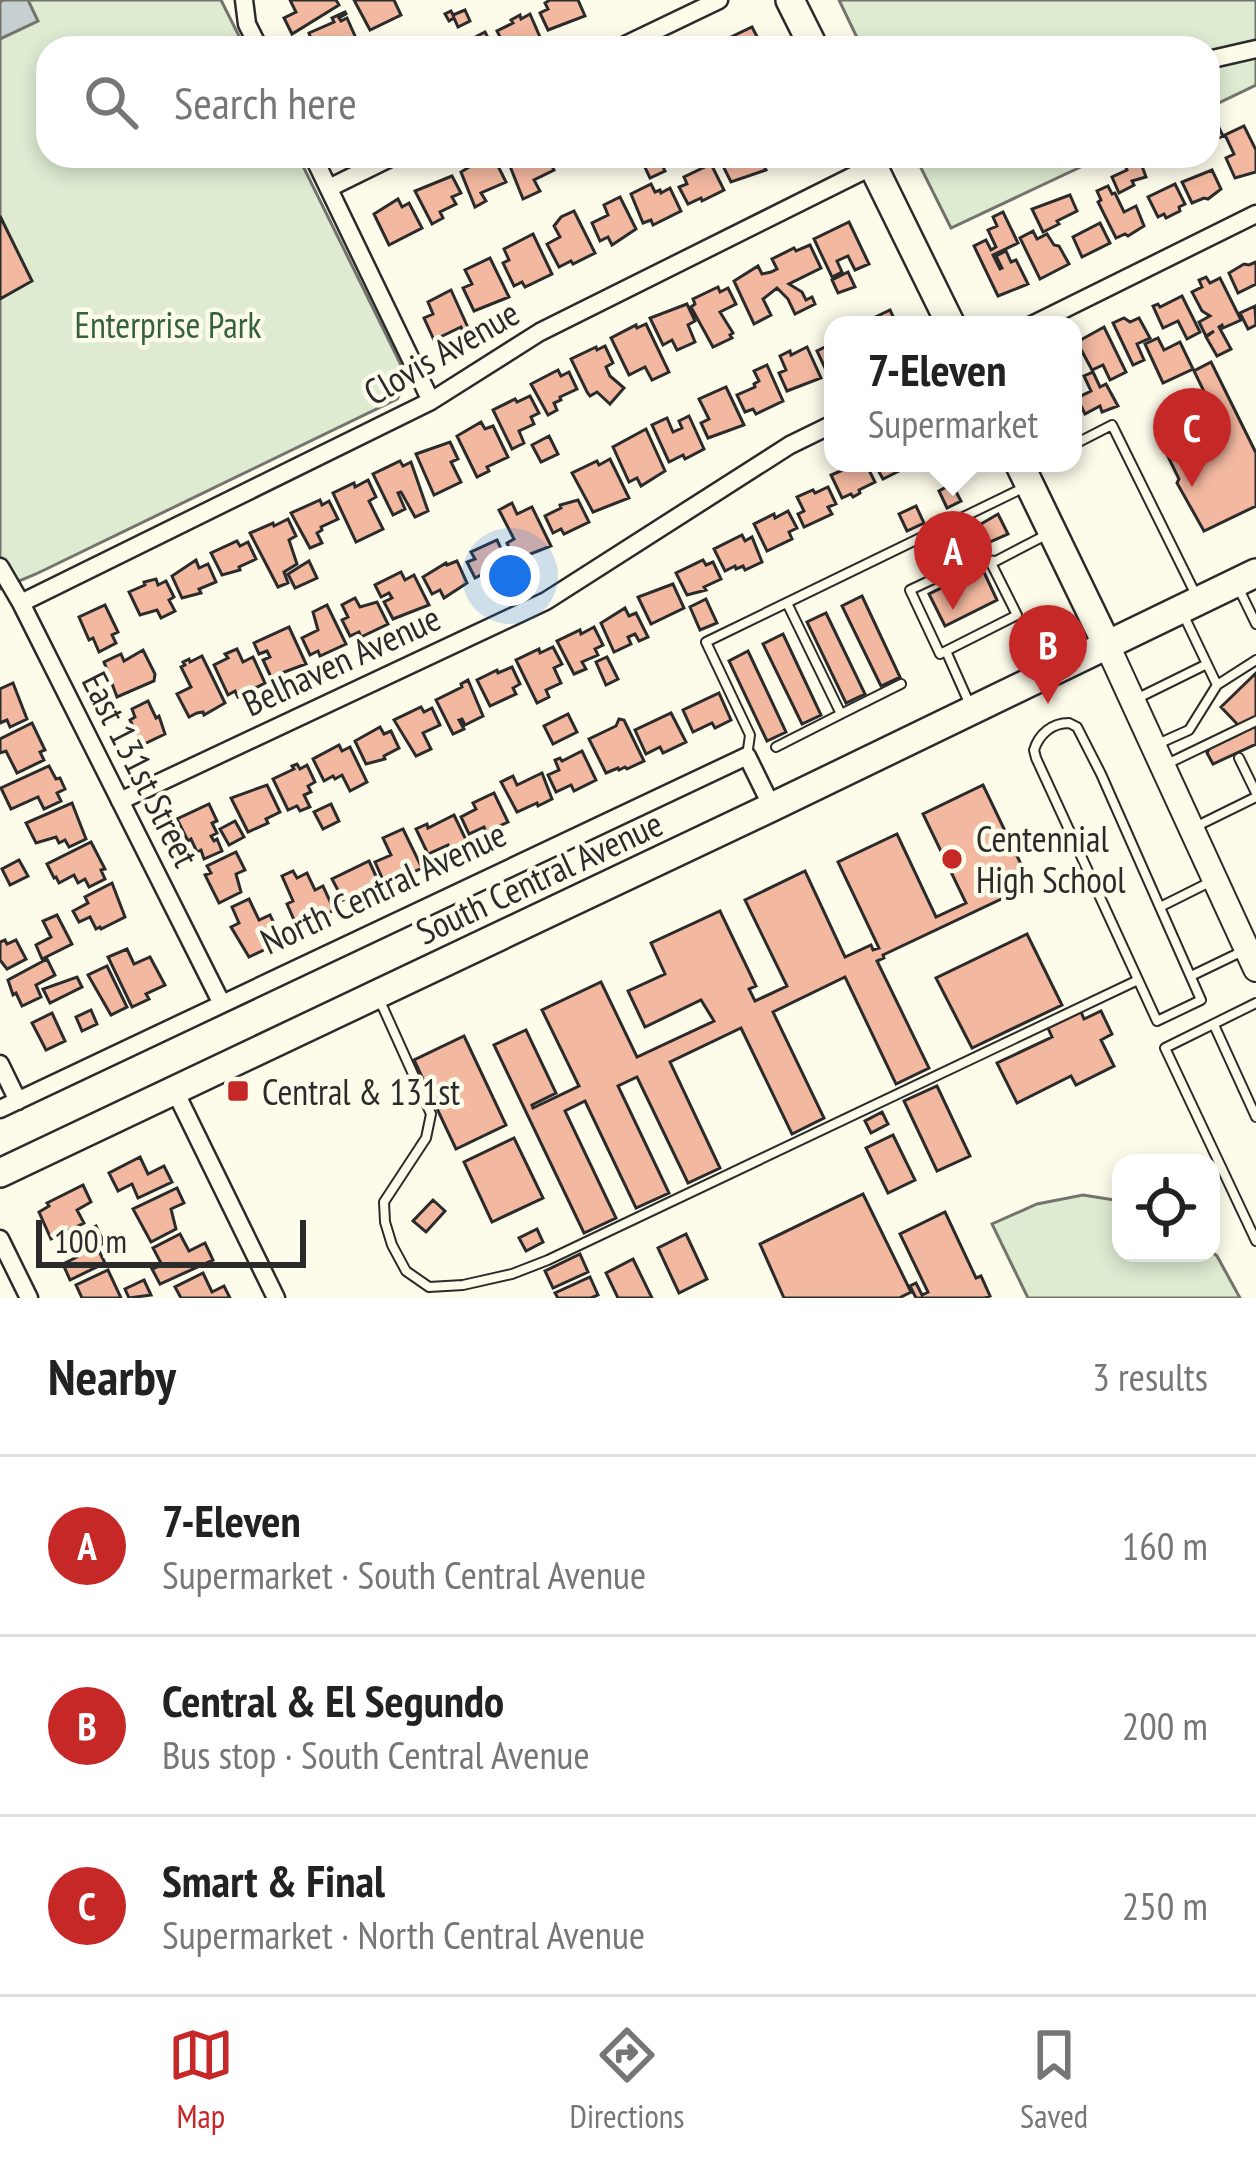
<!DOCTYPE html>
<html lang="en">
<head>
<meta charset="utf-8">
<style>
  :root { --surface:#fff; --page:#f2f2f2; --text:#222; --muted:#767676; --line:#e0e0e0; --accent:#c62828 }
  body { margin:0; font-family:"PT Sans Narrow",sans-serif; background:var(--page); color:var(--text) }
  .controls { position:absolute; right:36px; bottom:36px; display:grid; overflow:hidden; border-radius:24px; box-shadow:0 6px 18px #0003 }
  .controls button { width:108px; height:108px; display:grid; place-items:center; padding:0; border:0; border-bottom:3px solid var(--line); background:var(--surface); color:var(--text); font:60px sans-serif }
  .scale { position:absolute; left:36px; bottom:30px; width:270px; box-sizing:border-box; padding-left:12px; border:6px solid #2b2b2b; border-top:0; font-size:33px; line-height:42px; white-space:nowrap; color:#2b2b2b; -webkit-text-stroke:9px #fdfbea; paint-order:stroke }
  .you { position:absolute; left:510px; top:576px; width:42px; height:42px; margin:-30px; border:9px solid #fff; border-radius:50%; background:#1a73e8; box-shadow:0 0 0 18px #1a73e833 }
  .badge { display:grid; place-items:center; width:78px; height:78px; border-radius:50%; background:var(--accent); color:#fff; font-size:39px; font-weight:700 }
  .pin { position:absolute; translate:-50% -99px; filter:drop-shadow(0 3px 6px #0008) }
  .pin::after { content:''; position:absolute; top:63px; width:42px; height:36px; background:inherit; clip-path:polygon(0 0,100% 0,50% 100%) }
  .popup { position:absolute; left:824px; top:316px; width:258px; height:156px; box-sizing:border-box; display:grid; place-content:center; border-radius:24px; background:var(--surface); filter:drop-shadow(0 3px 9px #0005); font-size:39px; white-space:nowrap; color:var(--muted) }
  .popup b { font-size:45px; color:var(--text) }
  .popup::after { content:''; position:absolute; left:50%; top:100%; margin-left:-24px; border:24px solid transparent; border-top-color:var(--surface) }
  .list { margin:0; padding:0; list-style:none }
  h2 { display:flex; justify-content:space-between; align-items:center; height:156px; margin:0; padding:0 48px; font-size:51px }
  h2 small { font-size:39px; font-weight:400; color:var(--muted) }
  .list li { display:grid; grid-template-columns:78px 1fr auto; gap:36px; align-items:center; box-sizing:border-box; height:180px; padding:0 48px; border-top:3px solid var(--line) }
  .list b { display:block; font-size:45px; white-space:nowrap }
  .list p { margin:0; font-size:39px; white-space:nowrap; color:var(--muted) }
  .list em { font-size:39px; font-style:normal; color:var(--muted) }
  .icon { flex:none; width:66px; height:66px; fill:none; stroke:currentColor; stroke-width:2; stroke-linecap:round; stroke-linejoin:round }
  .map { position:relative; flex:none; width:1256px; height:1298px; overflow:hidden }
  .search { position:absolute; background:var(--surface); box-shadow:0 6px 18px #0003; left:36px; right:36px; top:36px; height:132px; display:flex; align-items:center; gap:30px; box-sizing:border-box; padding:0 42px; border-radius:36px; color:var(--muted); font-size:45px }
  .sheet { height:696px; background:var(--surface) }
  nav { display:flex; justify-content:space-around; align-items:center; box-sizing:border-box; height:168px; border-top:3px solid var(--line); background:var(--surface); font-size:33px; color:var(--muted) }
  nav a { display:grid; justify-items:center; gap:6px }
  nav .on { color:var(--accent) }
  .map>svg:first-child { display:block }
  .green { fill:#deebd1; stroke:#74746e; stroke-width:3 }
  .water { fill:#c7d0d0; stroke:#74746e; stroke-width:3 }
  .building { fill:#f2b8a0; stroke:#2b2b2b; stroke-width:3 }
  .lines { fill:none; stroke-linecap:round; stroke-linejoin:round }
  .service-casing { stroke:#2b2b2b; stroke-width:12 }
  .minor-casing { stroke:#2b2b2b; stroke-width:21 }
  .secondary-casing { stroke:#2b2b2b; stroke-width:28 }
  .primary-casing { stroke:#2b2b2b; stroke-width:32 }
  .service { stroke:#fdfbea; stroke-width:8 }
  .minor { stroke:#fdfbea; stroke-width:16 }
  .secondary { stroke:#fdfbea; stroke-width:24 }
  .primary { stroke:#fdfbea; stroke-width:27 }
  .poi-dot { fill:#c62828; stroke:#fdfbea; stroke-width:4.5 }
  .labels { text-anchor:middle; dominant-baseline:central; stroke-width:9; stroke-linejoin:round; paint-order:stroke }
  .park-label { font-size:36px; fill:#34623c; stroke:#fdfbea }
  .street-label { font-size:36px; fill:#2b2b2b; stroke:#fdfbea }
  .poi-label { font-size:36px; fill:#2b2b2b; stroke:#fdfbea; text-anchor:start }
</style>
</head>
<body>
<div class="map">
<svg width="1256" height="1298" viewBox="0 0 1256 1298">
  <rect width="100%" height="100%" fill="#fdfbea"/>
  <path class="green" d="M0,0H221L245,48H48V156H298L405,373V386L397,399L36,574L0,589Z
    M839,0H1256V85L1208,108V48H862Z
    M915,156H1104L951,228Z
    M1083,1195L1121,1201V1253L1211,1251L1217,1256L1240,1298H1028L992,1224L1037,1204Z"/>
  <path class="water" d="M4,0H28L38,21L0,39V2Z"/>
  <path class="building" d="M290,0H336L339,5L292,34L284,18L296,12Z
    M354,0H394L401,15L370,30Z
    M550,0H578L585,16L548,30L540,13L548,9L545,3Z
    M465,10L470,21L458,27L454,18L449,21L445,14L451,11L453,15Z
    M345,12L346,14L339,18L341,21L347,18L359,45L353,48H314L309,33L334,22L332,18Z
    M530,14L540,37L517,48L513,43L505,47L497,31L513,23L511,20L520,15L521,19Z
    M752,27L763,48H719L732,40L731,37Z
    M485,32L493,48H461L460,45Z
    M1211,111L1223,136L1208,143V112Z
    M1244,126L1256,150V172L1235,178L1226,158L1234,154L1225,135Z
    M506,156H547L554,170L534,180L540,191L523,199Z
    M647,156H658L665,171L650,178L641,159Z
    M727,156H759L766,170L731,182L723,166L731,162Z
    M484,158L488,166L496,162L506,182L481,193L486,201L475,207L461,172Z
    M1139,158L1146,177L1132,181L1134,185L1119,193L1112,177L1127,170L1125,165Z
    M711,164L724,190L702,201L701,198L688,204L679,187L687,184L684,177Z
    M1212,170L1221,189L1208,199L1204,198L1192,203L1182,182Z
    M452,176L461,193L452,197L456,204L440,212L443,218L432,224L415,191Z
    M651,184L655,192L660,190L661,193L670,188L681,211L653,225L651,220L643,223L631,194Z
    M1175,184L1185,204L1179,207L1180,211L1166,218L1164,214L1158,217L1148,197Z
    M1108,186L1112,194L1115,193L1124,212L1136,206L1144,226L1128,236L1125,234L1116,238L1098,202L1101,200L1097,191Z
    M1070,195L1077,211L1057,221L1059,224L1043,232L1032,209Z
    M620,197L636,229L612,245L608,237L600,241L592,223L608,215L604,205Z
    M398,199L402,207L409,203L422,228L389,245L374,214Z
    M574,211L595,253L573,264L571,261L559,267L547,244L560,237L554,226L561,217Z
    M1003,212L1018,243L993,255L1000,269L1002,268L996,256L1006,251L1011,262L1016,260L1028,284L998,296L974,246L986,240L991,250L996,247L988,230L997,226L993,217Z
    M0,216L32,281L0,299Z
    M849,222L869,264L855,270L848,256L837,261L842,272L832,277L814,239Z
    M1100,223L1110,243L1082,257L1073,237Z
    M1033,231L1037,239L1047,234L1054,245L1059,246L1069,264L1040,279L1020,238Z
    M533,234L552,274L525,287L522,282L514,286L503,263L509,260L504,249Z
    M810,245L821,268L789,284L802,292L806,300L812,297L815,304L795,314L788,299L777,288L763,299L771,315L754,324L734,281L758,266L762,274L771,272L777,269L772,259L794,248L796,251Z
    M490,258L509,297L474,311L463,288L472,284L465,270Z
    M1256,262V284L1238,293L1229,273L1244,264L1249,265Z
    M848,272L855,287L838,293L832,280Z
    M1206,277L1210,283L1220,278L1241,320L1223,328L1222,325L1219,327L1231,349L1217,356L1206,337L1214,331L1206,336L1199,322L1210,316L1202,311L1192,292L1202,287L1199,280Z
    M718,287L720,292L728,288L736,304L720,312L733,333L730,335L732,338L713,347L691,307L695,304L693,299Z
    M451,290L470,332L464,334L461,327L434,340L424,318L433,314L428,302Z
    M1182,296L1200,332L1187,339L1178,321L1163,328L1153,306L1158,304L1160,307Z
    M687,304L695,321L688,325L695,342L677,350L672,340L663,345L650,318Z
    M1255,306L1256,325L1248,329L1240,313Z
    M890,310L897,325H859Z
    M1124,318L1130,322L1139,318L1150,338L1137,344L1144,360L1133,365L1113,323Z
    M646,324L669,372L652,380L645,367L629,375L611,338L636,325L637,328Z
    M1104,327L1126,372L1110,380L1103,365L1092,370L1077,342Z
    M1158,338L1164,350L1180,342L1193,369L1163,383L1145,344Z
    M833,339V364L825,368L817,351L831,344L829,341Z
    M605,346L613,363L606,367L610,376L624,388L610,404L597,392L590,396L587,392L571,359L596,347L597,350Z
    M807,347L821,378L787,391L779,373L786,370L780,356L790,351L791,355Z
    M1211,362L1256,453V506L1204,531L1177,483L1179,479L1158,436L1213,410L1194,371Z
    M767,365L783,401L756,414L753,409L745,412L737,395L755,387L754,384L759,381L754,371Z
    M558,370L561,376L569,372L577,389L560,397L561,400L554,403L557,410L548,415L531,384Z
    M1093,372L1100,387L1106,384L1118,406L1102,412L1100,406L1085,414L1077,398L1091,391L1084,376Z
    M726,387L744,425L708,438L701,423L709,419L699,399Z
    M530,396L539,413L531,417L534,424L519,431L524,443L512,449L493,410L515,399L517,402Z
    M689,416L704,449L685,459L683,455L669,462L652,425L667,418L673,432L682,428L679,421Z
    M481,422L485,429L493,426L508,457L487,467L489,471L477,477L457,436Z
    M646,429L665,471L641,486L637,478L629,482L613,447Z
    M549,436L558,454L541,462L532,445Z
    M450,442L458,459L451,462L461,482L434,495L416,454Z
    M610,459L629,498L593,512L572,473L597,461L599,465Z
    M400,461L403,466L411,462L428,511L415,517L401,492L398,493L405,509L393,515L373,474Z
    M874,463H907L909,466L883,479Z
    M857,464L860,469L867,466L875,482L859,490L860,493L853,497L851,494L842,498L831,475Z
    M368,480L376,497L369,501L383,529L356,542L333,493L354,483L355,487Z
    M952,484L961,501L947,508L939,491Z
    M828,487L836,504L828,507L832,514L804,527L798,514L804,511L797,497L813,490L815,493Z
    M320,500L322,505L329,501L338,519L321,527L322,530L317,533L322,543L310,548L291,513Z
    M578,500L589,522L564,534L561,529L553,533L545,516L561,508L560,505Z
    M512,503L517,514L532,507L551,546L515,560L507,543L514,539L499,510Z
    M916,506L924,523L907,531L899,514Z
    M788,511L797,528L789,532L792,539L767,551L754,524L774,514L775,518Z
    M998,514L1008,534L960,555L952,541Z
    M288,519L296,536L289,540L297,564L284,572L288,583L278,587L250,533L273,523L274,526Z
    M742,535L745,541L752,537L762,562L745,570L743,566L736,569L735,566L725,571L714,549Z
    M497,540L509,566L489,575L487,572L475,578L467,562L475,559L471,552Z
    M237,541L240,546L248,542L256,559L239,567L240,570L222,575L211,553Z
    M196,560L199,568L208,564L216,582L199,589L201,593L182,598L172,576Z
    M703,560L706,565L713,562L721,579L704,587L706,590L687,595L676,573Z
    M309,561L317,578L295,588L288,574Z
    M457,561L467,583L444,598L440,590L432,594L423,577L446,563L447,565Z
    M982,568L997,600L945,626L929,594Z
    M401,572L405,580L414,575L429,605L393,619L384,602L392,598L389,593L381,597L375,585Z
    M156,579L158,585L166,581L174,597L169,600L175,611L161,618L157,610L140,615L129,592L145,585L144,582Z
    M673,584L684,608L651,624L638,597Z
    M862,596L900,677L881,686L842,606Z
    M355,598L360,607L377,602L388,624L361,637L359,632L350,636L342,620L348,617L342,605Z
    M706,599L717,623L700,630L690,607Z
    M105,605L118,632L112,635L116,643L99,652L93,638L89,640L79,617Z
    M327,605L346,644L320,656L318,651L310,655L302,638L318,630L313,612Z
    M625,608L629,616L636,613L648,637L639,641L635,634L628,637L631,644L614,652L601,623Z
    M826,613L865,694L846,703L807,622Z
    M289,627L306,664L271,677L263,660L270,657L267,651L259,654L254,643Z
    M594,627L603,645L595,649L598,655L582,662L586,669L574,674L557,641L580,630L581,634Z
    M783,634L821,715L802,724L763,644Z
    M553,647L562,664L554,668L561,683L546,690L549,697L537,703L516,660L539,649L540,653Z
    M237,649L243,662L253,657L265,683L238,697L235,691L228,695L214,665L228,658L225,654Z
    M143,650L155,674L154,681L117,697L104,662L121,654L124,661Z
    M748,651L786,732L767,741L729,661Z
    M202,656L225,703L204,715L203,712L197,713L189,717L177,694L191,687L181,667L185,665L183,662L189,659L190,662Z
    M607,657L618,679L606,685L596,662Z
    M512,667L520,684L513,688L516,694L490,706L477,680L497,670L498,673Z
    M1256,673V716L1238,725L1221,707Z
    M468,680L483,716L465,725L462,719L459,720L464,729L453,734L436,700L462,687L461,684Z
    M13,683L27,719L10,727L7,720L0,723V689Z
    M719,693L731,720L715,728L712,723L693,732L683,710Z
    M148,701L156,718L159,716L165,734L142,745L130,720L135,717L132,709Z
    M421,707L424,712L432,708L440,725L423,733L431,749L416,756L394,720Z
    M671,713L686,742L663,753L660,747L646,754L635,730Z
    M568,714L577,732L553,744L544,726Z
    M619,719L624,720L644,761L627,769L625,767L619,770L618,768L606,773L589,739L616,726Z
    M32,723L45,750L40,752L44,760L17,773L6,751L0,753V739Z
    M1256,726V744L1213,764L1207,753L1209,749Z
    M380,727L384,734L391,731L399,748L384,756L385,759L366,764L355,741Z
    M339,745L342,751L350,747L367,782L350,791L342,775L335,779L333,776L324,781L313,759Z
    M582,751L596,780L574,791L571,785L556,792L548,775L559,770L555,760L560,758L562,761Z
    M297,764L300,769L307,765L315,782L308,786L311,792L304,795L310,807L300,811L297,806L288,810L273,779L294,769L292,766Z
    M49,766L56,779L60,778L65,789L57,793L61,801L44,809L38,797L11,809L1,788Z
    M542,773L552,799L538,806L537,803L517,812L501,782L513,776L517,785Z
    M267,785L280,812L266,819L268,823L248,832L231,798Z
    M983,785L1031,885L883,955L884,958L877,961L929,1068L896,1084L845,977L773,1012L824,1118L792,1134L741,1028L670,1062L720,1168L688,1183L637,1077L618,1086L669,1193L636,1208L585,1101L565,1111L616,1218L584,1233L494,1045L526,1030L556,1093L532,1105L533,1108L579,1086L542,1010L601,982L637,1057L714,1021L701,1000L645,1027L628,991L665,974L651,943L720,911L756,986L749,989L755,1001L787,986L745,900L805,871L845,957L871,945L873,950L879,948L838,862L897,834L936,917L966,903L923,814Z
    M494,793L508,822L486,832L484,827L469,834L461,817L476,809L473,803Z
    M72,803L86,839L69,847L65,840L59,843L56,837L36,843L26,823Z
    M209,804L217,821L212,823L217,833L211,836L214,841L217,839L222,851L204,859L201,850L197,852L191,839L188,841L177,819Z
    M331,804L339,821L323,829L314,812Z
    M454,815L467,842L450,850L448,845L428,854L416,829L427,824L428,828Z
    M235,821L244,837L229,845L220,829Z
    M403,829L422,868L400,878L397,873L383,880L375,862L391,855L383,838Z
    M91,842L105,869L101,870L105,879L89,887L85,879L78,883L74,875L59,883L56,877L54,878L47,864Z
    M236,852L245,870L236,874L241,892L219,903L205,875L211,873L207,866Z
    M19,860L28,876L10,885L2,869Z
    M369,861L381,887L363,895L361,891L343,900L332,879Z
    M293,871L297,878L307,873L315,890L323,886L334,910L312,921L309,916L295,922L287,904L293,901L282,876Z
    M112,883L125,917L101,929L100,927L96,929L90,917L79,922L73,911L88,903L85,897Z
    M249,899L259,920L270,915L283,941L249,957L231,927L239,923L232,907Z
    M57,915L72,944L42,959L36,945L51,937L43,921Z
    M1027,934L1062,1005L972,1048L936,978Z
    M5,940L7,944L16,940L26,959L7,969L0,960V942Z
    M127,949L134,964L150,957L165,985L146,994L149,999L132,1007L108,957Z
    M47,959L55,975L36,985L41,997L22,1006L16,993L13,995L8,980Z
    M107,966L127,1007L111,1015L88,975Z
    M77,977L82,987L50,1003L43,989Z
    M91,1010L97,1024L82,1031L76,1017Z
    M1101,1011L1112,1034L1101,1040L1114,1066L1076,1085L1071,1076L1017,1103L997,1063L1052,1037L1048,1028L1081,1012L1084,1019Z
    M52,1013L65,1041L46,1050L32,1023Z
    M464,1036L506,1125L456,1149L414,1060Z
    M937,1086L970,1156L937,1171L904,1101Z
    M882,1112L888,1124L871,1133L865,1121Z
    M893,1135L915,1180L888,1193L866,1148Z
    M514,1138L543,1198L492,1222L464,1162Z
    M140,1157L148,1174L164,1166L172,1182L138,1198L132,1184L118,1191L109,1173Z
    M83,1185L91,1202L77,1210L84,1223L72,1229L73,1231L69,1230L51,1239L39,1212L49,1206L47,1203Z
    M177,1188L184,1203L171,1209L176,1229L151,1242L133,1209Z
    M863,1194L911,1292L899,1298H784L760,1244Z
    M433,1200L445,1211L426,1232L413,1221Z
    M945,1212L976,1278L981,1276L990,1296L985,1298H916L910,1286L916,1283L922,1295L928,1292L900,1234Z
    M96,1226L104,1243L97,1247L105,1263L70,1280L63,1264L77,1257L71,1238Z
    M537,1229L543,1242L526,1251L519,1238Z
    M180,1234L189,1251L205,1243L213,1260L160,1284L152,1269L162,1265L153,1248Z
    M686,1234L707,1279L679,1293L658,1248Z
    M580,1254L588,1272L553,1288L545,1271Z
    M633,1259L652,1298H618L606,1273Z
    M108,1270L121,1298H82L76,1285Z
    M203,1273L212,1292L224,1286L230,1298H181L175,1287Z
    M590,1277L598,1295L591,1298H558L555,1293Z
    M144,1280L151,1295L129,1298L125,1289Z"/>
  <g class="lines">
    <defs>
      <path id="service" d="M1073,445L1112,425L1195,593
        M990,561L1017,615L940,654L910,590L976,559L996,561L1046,535
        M1239,589L1256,624
        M787,603L841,714L901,684
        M1184,616L1217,685
        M946,651L970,705
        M1134,700L1207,664
        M1069,723L1077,727L1101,774L1201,1000L1157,1021L1036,758L1034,750C1039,734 1052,723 1069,723Z
        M1160,743L1189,730L1217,685L1256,660
        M776,747L841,714
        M747,756L750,735L706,642L1023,488
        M1239,758L1256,793
        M1169,763L1256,721
        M1193,828L1256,797
        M1160,907L1212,881
        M1191,976L1245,950
        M380,1001L431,1114L426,1138L384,1202L385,1222L392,1245L406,1271L429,1287L463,1285L512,1274L548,1260L1138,980
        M1256,1003L1165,1048L1256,1241
        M1214,1025L1256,1117"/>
      <path id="minor" d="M244,0L247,24L259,48
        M619,48L719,0
        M1208,60L1256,49
        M313,156L431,401
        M329,188L394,156
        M1032,325L1256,214
        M0,567L21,603L221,1002
        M21,603L431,401L540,332L893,156
        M120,801L546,601L790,445L833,424
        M0,1064L18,1101
        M174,1089L276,1298
        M0,1109L747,756L772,807
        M0,1239L29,1298"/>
      <path id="secondary" d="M1107,645L1256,969"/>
      <path id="primary" d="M790,0L814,48
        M868,156L951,325
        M1019,463L1107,645
        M0,1173L772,807L1256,573"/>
    </defs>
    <use href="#service" class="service-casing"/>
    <use href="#minor" class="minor-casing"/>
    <use href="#secondary" class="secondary-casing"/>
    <use href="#primary" class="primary-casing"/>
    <use href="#service" class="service"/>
    <use href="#minor" class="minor"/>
    <use href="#secondary" class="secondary"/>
    <use href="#primary" class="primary"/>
  </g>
  <g class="poi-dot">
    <circle cx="952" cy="859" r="12"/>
    <rect x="226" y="1079" width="24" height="24" rx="6"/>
  </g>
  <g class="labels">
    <g class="park-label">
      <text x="168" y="324">Enterprise Park</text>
    </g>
    <g class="street-label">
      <text transform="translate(441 352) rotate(-30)">Clovis Avenue</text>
      <text transform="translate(341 660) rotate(-25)">Belhaven Avenue</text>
      <text transform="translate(141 769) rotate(63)">East 131st Street</text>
      <text transform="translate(539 877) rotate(-25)">South Central Avenue</text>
      <text transform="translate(383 887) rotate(-25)">North Central Avenue</text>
    </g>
    <g class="poi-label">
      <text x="976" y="838">Centennial<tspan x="976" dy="41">High School</tspan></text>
      <text x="262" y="1091">Central &amp; 131st</text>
    </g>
  </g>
</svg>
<div class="controls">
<button><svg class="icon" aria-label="locate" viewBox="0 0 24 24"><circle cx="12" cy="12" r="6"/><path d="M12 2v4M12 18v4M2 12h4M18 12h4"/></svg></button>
</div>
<div class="scale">100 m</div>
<div class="you"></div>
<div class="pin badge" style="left:953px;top:610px">A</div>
<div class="popup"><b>7-Eleven</b>Supermarket</div>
<div class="pin badge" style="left:1048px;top:704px">B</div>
<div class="pin badge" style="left:1192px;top:487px">C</div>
<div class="search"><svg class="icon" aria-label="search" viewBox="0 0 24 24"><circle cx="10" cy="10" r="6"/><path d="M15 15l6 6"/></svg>Search here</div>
</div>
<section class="sheet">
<h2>Nearby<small>3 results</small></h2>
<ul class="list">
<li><span class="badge">A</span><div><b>7-Eleven</b><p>Supermarket · South Central Avenue</p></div><em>160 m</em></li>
<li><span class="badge">B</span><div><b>Central &amp; El Segundo</b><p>Bus stop · South Central Avenue</p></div><em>200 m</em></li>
<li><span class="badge">C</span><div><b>Smart &amp; Final</b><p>Supermarket · North Central Avenue</p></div><em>250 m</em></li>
</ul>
</section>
<nav>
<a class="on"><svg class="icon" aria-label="map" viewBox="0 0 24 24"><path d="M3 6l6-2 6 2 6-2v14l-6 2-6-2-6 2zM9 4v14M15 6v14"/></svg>Map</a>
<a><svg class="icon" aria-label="directions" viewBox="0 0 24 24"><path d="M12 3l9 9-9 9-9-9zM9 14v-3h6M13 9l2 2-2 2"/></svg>Directions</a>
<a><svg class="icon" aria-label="saved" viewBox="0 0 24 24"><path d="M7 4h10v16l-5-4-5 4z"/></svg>Saved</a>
</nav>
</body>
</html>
